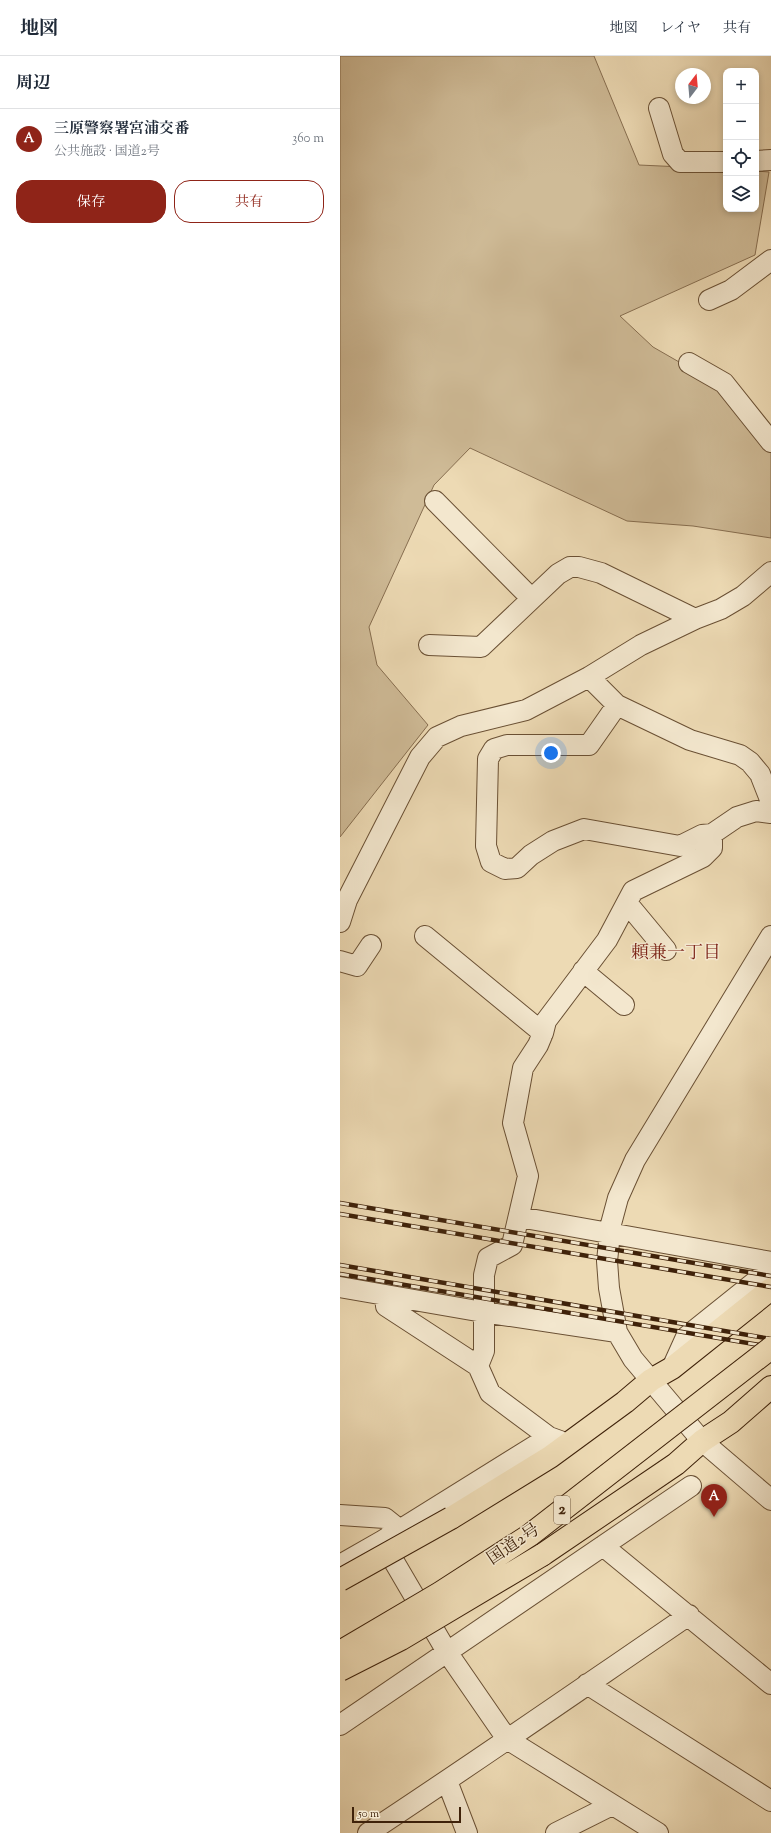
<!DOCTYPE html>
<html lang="ja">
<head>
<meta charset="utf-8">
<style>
  :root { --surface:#fff; --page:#f6f6f7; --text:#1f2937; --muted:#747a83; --line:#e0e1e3; --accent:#8f2418 }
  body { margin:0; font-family:"Sorts Mill Goudy","Noto Serif JP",serif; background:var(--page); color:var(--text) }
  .controls { position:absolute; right:12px; top:12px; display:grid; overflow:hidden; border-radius:8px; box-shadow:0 2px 6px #0003 }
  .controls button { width:36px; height:36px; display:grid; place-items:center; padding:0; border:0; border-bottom:1px solid var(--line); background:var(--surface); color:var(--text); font:20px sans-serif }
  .compass { position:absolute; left:335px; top:12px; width:36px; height:36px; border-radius:50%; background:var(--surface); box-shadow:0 2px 6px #0003; rotate:16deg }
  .scale { position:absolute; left:12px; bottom:10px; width:109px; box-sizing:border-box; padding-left:4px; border:2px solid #3f220a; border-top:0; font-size:11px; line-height:14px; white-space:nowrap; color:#3f220a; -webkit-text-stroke:3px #f3e7ce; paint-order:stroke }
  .you { position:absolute; left:211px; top:697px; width:14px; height:14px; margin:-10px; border:3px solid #fff; border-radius:50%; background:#1a73e8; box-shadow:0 0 0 6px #1a73e833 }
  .badge { display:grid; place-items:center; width:26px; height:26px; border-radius:50%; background:var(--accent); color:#fff; font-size:13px; font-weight:700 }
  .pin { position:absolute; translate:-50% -33px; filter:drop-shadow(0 1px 2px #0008) }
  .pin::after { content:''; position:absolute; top:21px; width:14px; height:12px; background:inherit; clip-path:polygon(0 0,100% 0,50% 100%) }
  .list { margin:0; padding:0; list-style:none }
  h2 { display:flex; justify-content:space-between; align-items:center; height:52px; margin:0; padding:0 16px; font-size:17px }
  h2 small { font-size:13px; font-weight:400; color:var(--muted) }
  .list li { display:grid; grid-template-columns:26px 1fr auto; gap:12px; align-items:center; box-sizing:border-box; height:60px; padding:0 16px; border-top:1px solid var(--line) }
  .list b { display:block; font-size:15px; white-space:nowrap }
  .list p { margin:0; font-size:13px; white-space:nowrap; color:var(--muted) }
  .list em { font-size:13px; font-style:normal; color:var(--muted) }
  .actions { display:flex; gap:8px; padding:12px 16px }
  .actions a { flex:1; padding:9px 0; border:1px solid var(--accent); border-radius:16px; text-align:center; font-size:14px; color:var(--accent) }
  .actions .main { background:var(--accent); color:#fff }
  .icon { flex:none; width:22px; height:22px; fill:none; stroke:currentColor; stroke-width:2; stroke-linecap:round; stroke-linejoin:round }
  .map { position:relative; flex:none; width:431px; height:1777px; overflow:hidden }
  header { display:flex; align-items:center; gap:24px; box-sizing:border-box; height:56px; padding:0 20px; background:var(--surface); border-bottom:1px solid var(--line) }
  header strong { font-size:19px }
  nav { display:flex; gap:22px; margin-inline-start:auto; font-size:14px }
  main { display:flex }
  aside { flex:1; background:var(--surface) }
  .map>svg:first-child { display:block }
  .green { fill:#cfbb97; stroke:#876e50 }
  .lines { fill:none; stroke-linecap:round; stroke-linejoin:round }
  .minor-casing { stroke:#6a5034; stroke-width:22 }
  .highway-casing { stroke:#3f220a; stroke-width:24 }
  .minor { stroke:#f3e7ce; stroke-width:20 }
  .highway { stroke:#eddab4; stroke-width:22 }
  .rail-casing { stroke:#3f220a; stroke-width:4.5 }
  .rail { stroke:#f3e7ce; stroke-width:3; stroke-dasharray:9; stroke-linecap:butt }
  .highway-bridge-casing { stroke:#3f220a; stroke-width:24; stroke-linecap:butt }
  .highway-bridge { stroke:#eddab4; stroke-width:22 }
  .labels { text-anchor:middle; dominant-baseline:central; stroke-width:3; stroke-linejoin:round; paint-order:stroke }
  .shield { fill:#f3e7ce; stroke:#755d45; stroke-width:1 }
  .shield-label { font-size:16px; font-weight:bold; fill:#3f220a }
  .street-label { font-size:17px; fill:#3f220a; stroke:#f3e7ce }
  .neighbourhood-label { font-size:18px; fill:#7a1f14; stroke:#f3e7ce }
</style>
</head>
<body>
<header>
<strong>地図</strong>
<nav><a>地図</a><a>レイヤ</a><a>共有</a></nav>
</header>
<main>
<aside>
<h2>周辺<small></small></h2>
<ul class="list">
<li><span class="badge">A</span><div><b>三原警察署宮浦交番</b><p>公共施設 · 国道2号</p></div><em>360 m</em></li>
</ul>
<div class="actions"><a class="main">保存</a><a>共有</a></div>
</aside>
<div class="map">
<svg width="431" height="1777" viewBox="0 0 431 1777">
  <rect width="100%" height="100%" fill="#eddab4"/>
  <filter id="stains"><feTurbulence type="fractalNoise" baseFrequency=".005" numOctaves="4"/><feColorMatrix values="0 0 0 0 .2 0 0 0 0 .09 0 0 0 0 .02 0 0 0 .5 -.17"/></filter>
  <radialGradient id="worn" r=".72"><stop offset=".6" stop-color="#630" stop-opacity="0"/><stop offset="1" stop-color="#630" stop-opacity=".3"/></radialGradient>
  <path class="green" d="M0,0H254L299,109L386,113V153H416V115L429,116L415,199L280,260L313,291L360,318L413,370L431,396V482L353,470L287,465L130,392L94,429L29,571L37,609L88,669L0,781Z"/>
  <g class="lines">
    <defs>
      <path id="minor" d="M319,52L333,98L340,106H386
        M416,105L431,104
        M369,244L391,234L431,204
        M349,307L384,327L431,386
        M95,445L191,542
        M89,589L141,591L218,518L230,511H239L261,517L355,563
        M249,621L277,649L350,684L400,699L410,706L420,718L431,746
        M277,649L249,689H167L154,693L148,703L146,790L151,806L165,813L177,812L191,799L213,785L244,773L340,790L362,779L372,778L397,761L416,755L431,757
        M287,847L326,894
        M0,866L7,844L80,701L97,681L121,670L186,654L249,621L301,589L355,563L381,553L403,540L431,516
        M85,880L203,977L206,965L267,884L293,835L363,801L372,792V778
        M431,880L295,1104L278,1142L271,1168L267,1205L269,1232L277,1276L293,1303L362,1385L431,1444
        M0,905L17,910L31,889
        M243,915L284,949
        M179,1161L431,1206
        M0,1231L143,1256L277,1276
        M45,1239L46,1250L138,1310L150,1337L209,1381L220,1385
        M138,1310L144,1295V1219L148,1202L172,1189L188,1120L173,1067L183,1012L198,989L203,977
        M332,1312L346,1281L431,1213
        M0,1459L45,1462L60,1474
        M42,1485L107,1596L167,1683L318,1777
        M263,1490L431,1628
        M0,1509L42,1485L209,1381
        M247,1628L431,1745
        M0,1669L351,1430
        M107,1725L127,1777
        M28,1777C136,1706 242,1632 349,1559
        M216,1777L272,1749"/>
      <path id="highway" d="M111,1462L210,1401L285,1346L311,1324L332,1312L431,1233
        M202,1499L336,1408L362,1385L391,1366L431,1331"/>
    </defs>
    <use href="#minor" class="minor-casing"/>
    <use href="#highway" class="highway-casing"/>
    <use href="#minor" class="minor"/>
    <use href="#highway" class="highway"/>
    <defs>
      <path id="rail" d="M0,1147L431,1220
        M0,1158L431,1231
        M0,1209L431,1283
        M0,1218L431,1291"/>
    </defs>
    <use href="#rail" class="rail-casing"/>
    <use href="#rail" class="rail"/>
    <defs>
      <path id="highway-bridge" d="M0,1524L111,1462
        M0,1596L100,1537L190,1479L431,1292
        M0,1614L61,1583L202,1499"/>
    </defs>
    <use href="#highway-bridge" class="highway-bridge-casing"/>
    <use href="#highway-bridge" class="highway-bridge"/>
  </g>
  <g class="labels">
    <rect class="shield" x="214" y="1440" width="16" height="28" rx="3"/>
    <g class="shield-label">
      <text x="222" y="1454">2</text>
    </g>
    <g class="street-label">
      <text transform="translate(174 1489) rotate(-34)">国道2号</text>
    </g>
    <g class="neighbourhood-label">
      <text x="336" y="898">頼兼一丁目</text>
    </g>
  </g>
  <rect width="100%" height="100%" filter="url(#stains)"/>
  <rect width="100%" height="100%" fill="url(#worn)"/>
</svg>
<div class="controls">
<button>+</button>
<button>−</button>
<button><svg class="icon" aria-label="locate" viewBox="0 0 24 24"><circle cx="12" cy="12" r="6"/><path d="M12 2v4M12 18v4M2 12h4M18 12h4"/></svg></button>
<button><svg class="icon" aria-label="layers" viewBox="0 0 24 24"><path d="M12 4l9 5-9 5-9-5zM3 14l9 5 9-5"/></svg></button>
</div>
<svg class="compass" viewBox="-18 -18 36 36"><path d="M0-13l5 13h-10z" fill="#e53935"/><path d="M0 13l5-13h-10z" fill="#747a83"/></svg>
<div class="scale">50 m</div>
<div class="you"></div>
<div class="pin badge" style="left:374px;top:1461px">A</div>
</div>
</main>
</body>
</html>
